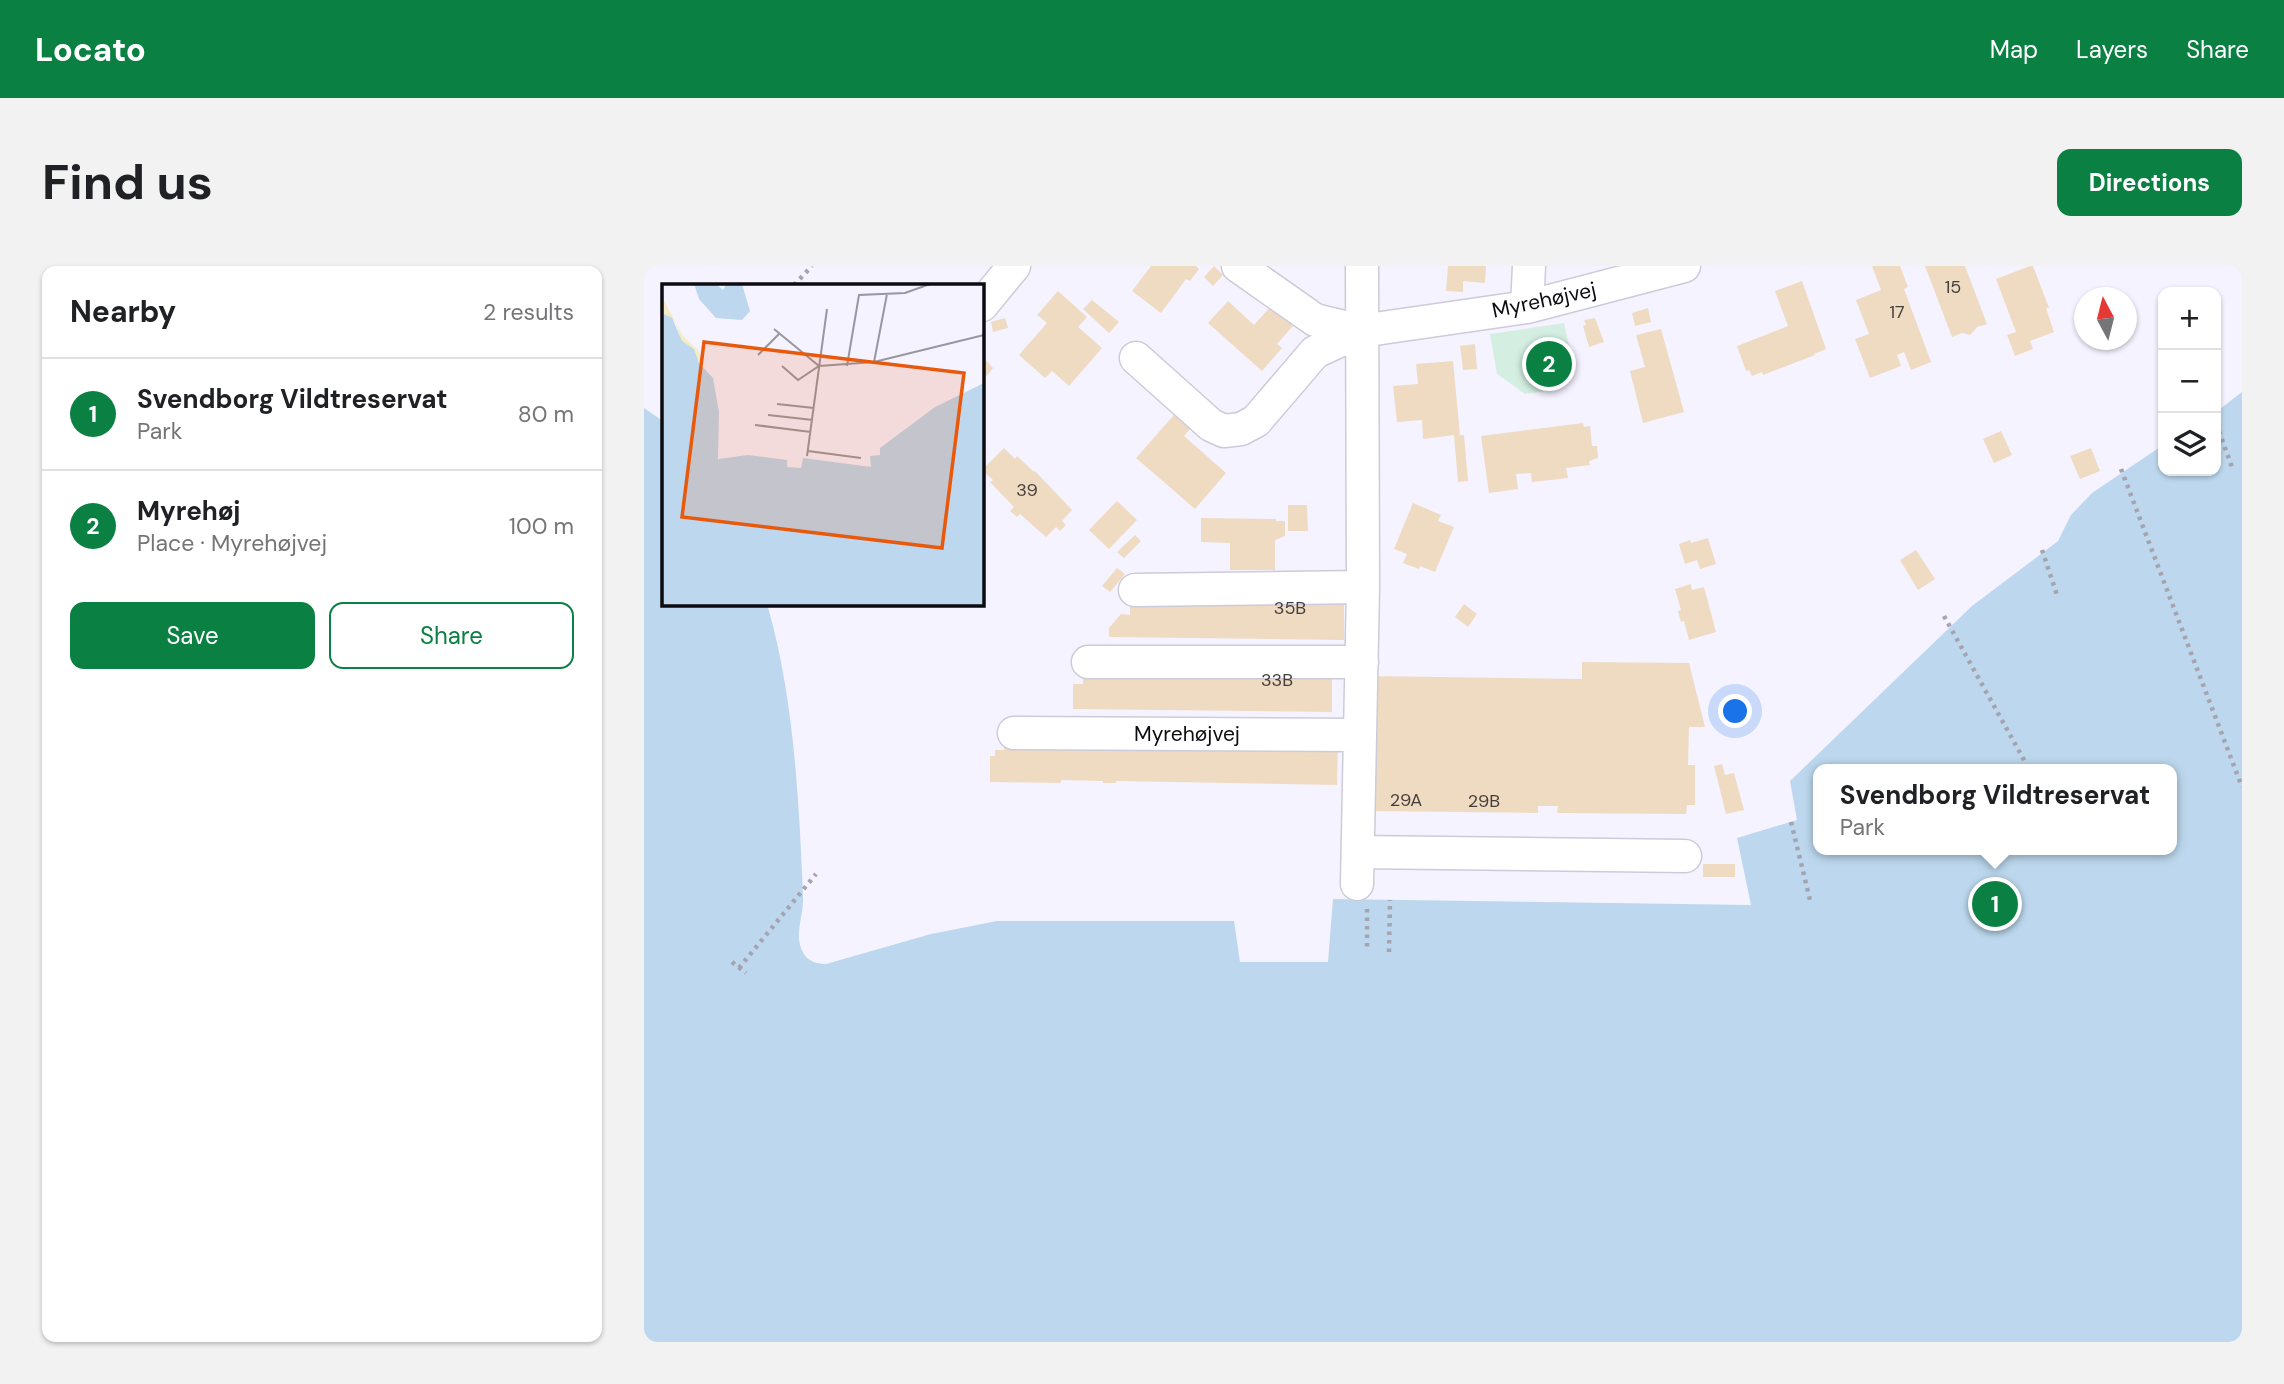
<!DOCTYPE html>
<html lang="en">
<head>
<meta charset="utf-8">
<style>
  :root { --surface:#fff; --page:#f2f2f2; --text:#202124; --muted:#757577; --line:#e0e0e0; --accent:#0b8043 }
  body { margin:0; font-family:"DM Sans",sans-serif; background:var(--page); color:var(--text) }
  .controls { position:absolute; right:21px; top:21px; display:grid; overflow:hidden; border-radius:14px; box-shadow:0 2px 5px #0004 }
  .controls button { width:63px; height:63px; display:grid; place-items:center; padding:0; border:0; border-bottom:2px solid var(--line); background:var(--surface); color:var(--text); font:35px sans-serif }
  .compass { position:absolute; left:1430px; top:21px; width:63px; height:63px; border-radius:50%; background:var(--surface); box-shadow:0 2px 5px #0004; rotate:353deg }
  .you { position:absolute; left:1092px; top:446px; width:24px; height:24px; margin:-18px; border:5px solid #fff; border-radius:50%; background:#1a73e8; box-shadow:0 0 0 10px #1a73e833 }
  .badge { display:grid; place-items:center; width:46px; height:46px; border-radius:50%; background:var(--accent); color:#fff; font-size:23px; font-weight:700 }
  .pin { position:absolute; translate:-50% -50%; border:4px solid #fff; box-shadow:0 2px 7px #0006 }
  .popup { position:absolute; left:1169px; top:498px; width:364px; height:91px; box-sizing:border-box; display:grid; place-content:center; border-radius:14px; background:var(--surface); filter:drop-shadow(0 2px 5px #0005); font-size:23px; white-space:nowrap; color:var(--muted) }
  .popup b { font-size:26px; color:var(--text) }
  .popup::after { content:''; position:absolute; left:50%; top:100%; margin-left:-14px; border:14px solid transparent; border-top-color:var(--surface) }
  .list { margin:0; padding:0; list-style:none }
  h2 { display:flex; justify-content:space-between; align-items:center; height:91px; margin:0; padding:0 28px; font-size:30px }
  h2 small { font-size:23px; font-weight:400; color:var(--muted) }
  .list li { display:grid; grid-template-columns:46px 1fr auto; gap:21px; align-items:center; box-sizing:border-box; height:112px; padding:0 28px; border-top:2px solid var(--line) }
  .list b { display:block; font-size:26px; white-space:nowrap }
  .list p { margin:0; font-size:23px; white-space:nowrap; color:var(--muted) }
  .list em { font-size:23px; font-style:normal; color:var(--muted) }
  .actions { display:flex; gap:14px; padding:21px 28px }
  .actions a { flex:1; padding:16px 0; border:2px solid var(--accent); border-radius:14px; text-align:center; font-size:24px; color:var(--accent) }
  .actions .main { background:var(--accent); color:#fff }
  .icon { flex:none; width:38px; height:38px; fill:none; stroke:currentColor; stroke-width:2; stroke-linecap:round; stroke-linejoin:round }
  .map { position:relative; flex:none; width:1598px; height:1076px; overflow:hidden; border-radius:14px }
  header { display:flex; align-items:center; gap:42px; box-sizing:border-box; height:98px; padding:0 35px; background:var(--accent); color:#fff }
  header strong { font-size:33px }
  nav { display:flex; gap:38px; margin-inline-start:auto; font-size:24px }
  .intro { display:flex; align-items:center; justify-content:space-between; box-sizing:border-box; height:168px; padding:0 42px }
  h1 { margin:0; font-size:49px }
  .button { padding:18px 32px; border-radius:14px; background:var(--accent); color:#fff; font-size:24px; font-weight:700 }
  main { display:flex; gap:42px; padding:0 42px }
  aside { flex:1; background:var(--surface); border-radius:14px; box-shadow:0 2px 5px #0004 }
  .map>svg:first-child { display:block }
  .green { fill:#d4efe2 }
  .water { fill:#bdd8ee; fill-rule:evenodd }
  .building { fill:#efdbc1 }
  .lines { fill:none; stroke-linecap:round; stroke-linejoin:round }
  .minor-casing { stroke:#cdcbd9; stroke-width:35 }
  .path { stroke:#a5a3ad; stroke-width:4.5; stroke-dasharray:3.5 5; stroke-linecap:butt }
  .minor { stroke:#fff; stroke-width:32 }
  .labels { text-anchor:middle; dominant-baseline:central; stroke-width:7; stroke-linejoin:round; paint-order:stroke }
  .number-label { font-size:18px; fill:#453f3c }
  .street-label { font-size:21px; fill:#0c0b0f; stroke:#fff }
  .inset-road { fill:none; stroke:#98969f; stroke-width:2 }
  .view { fill:#e8590c; fill-opacity:0.15; stroke:#e8590c; stroke-width:3.5 }
  .inset-edge { fill:none; stroke:#0c0b0f; stroke-width:3.5 }
</style>
</head>
<body>
<header>
<strong>Locato</strong>
<nav><a>Map</a><a>Layers</a><a>Share</a></nav>
</header>
<div class="intro"><h1>Find us</h1><a class="button">Directions</a></div>
<main>
<aside>
<h2>Nearby<small>2 results</small></h2>
<ul class="list">
<li><span class="badge">1</span><div><b>Svendborg Vildtreservat</b><p>Park</p></div><em>80 m</em></li>
<li><span class="badge">2</span><div><b>Myrehøj</b><p>Place · Myrehøjvej</p></div><em>100 m</em></li>
</ul>
<div class="actions"><a class="main">Save</a><a>Share</a></div>
</aside>
<div class="map">
<svg width="1598" height="1076" viewBox="0 0 1598 1076">
  <rect width="100%" height="100%" fill="#f5f3ff"/>
  <path class="green" d="M920,57L929,97L910,124L881,128L853,108L846,68Z"/>
  <path class="water" d="M1598,126V1076H0V142L19,155V338H123C150,430 155,534 159,630C160,644 154,659 155,673C157,690 166,698 182,698L287,668L353,655H590L596,696H684L689,633L1107,639L1093,572L1153,554L1146,515L1328,340L1414,275L1427,249L1448,227L1519,179V205H1572V146ZM1174,503H1528V584H1174Z"/>
  <path class="building" d="M507,0H552L555,3L546,15L542,13L517,47L488,25Z
    M570,0L579,9L569,20L560,11Z
    M804,0H842L841,17L819,15V26L802,25Z
    M1228,0H1256L1264,21L1260,23L1287,96L1267,104L1260,86L1253,89L1257,100L1226,112L1211,73L1225,68L1212,34L1237,24Z
    M1281,0H1321L1343,58L1333,61L1326,69L1318,67L1308,71Z
    M1386,0H1389L1405,42H1402L1410,66L1386,75L1389,83L1371,90L1363,69L1372,66L1352,13Z
    M1158,15L1182,83L1170,88L1171,89L1119,109L1118,106L1108,110L1105,104L1102,105L1093,80L1144,60L1131,25Z
    M414,25L443,51L434,61L458,82L425,120L408,105L401,112L375,89L403,57L393,49Z
    M448,34L475,56L465,67L439,43Z
    M584,35L610,59L627,40L649,60L633,78L638,82L618,105L564,57Z
    M1004,42L1007,56L991,60L988,47Z
    M361,52L364,62L349,66L347,56Z
    M951,52L960,76L945,81L939,60L942,59L940,54Z
    M1017,63L1040,146L999,157L986,105L1001,101L992,69Z
    M831,78L833,103L819,104L816,80Z
    M338,90L349,102L340,113L338,111Z
    M809,95L816,169H820L824,215L814,216L810,169L779,173L778,154L753,156L749,120L774,118L772,98Z
    M530,149L546,163L540,170L582,207L551,243L492,192Z
    M939,157L940,161L946,160L948,180H953L954,192L945,195L946,199L922,202L924,212L888,216L887,207L872,208L874,223L845,227L837,170Z
    M1357,165L1368,189L1350,197L1339,173Z
    M360,182L371,193L373,190L390,206L391,205L428,244L418,255L422,259L416,265L412,261L402,271L376,248L373,251L366,245L370,241L346,216L349,214L338,204Z
    M1447,182L1456,205L1436,213L1426,190Z
    M473,235L493,254L465,283L445,264Z
    M769,237L797,249L794,255L810,261L791,306L776,300L775,303L759,297L763,288L750,283Z
    M644,239H663L664,265H644Z
    M557,252L632,253V255H641V270L631,274V304H586V277L557,276Z
    M491,269L497,275L480,292L473,286Z
    M1064,272L1072,298L1056,303L1053,294L1041,298L1035,278L1046,274L1047,277Z
    M1272,284L1291,313L1274,324L1256,294Z
    M473,302L481,308L466,326L458,320Z
    M1047,318L1048,324L1060,321L1072,366L1045,374L1040,355L1037,356L1034,345L1037,344L1031,323Z
    M486,329L700,331V374L465,371V362L477,348L486,349Z
    M820,338L833,348L824,361L811,351Z
    M938,396L1045,397L1061,461H1045L1044,499H1051V539H1043L1042,548L913,547L914,540H894V547L725,545V410L938,413Z
    M439,401L688,403V446L429,443V418H439Z
    M360,472L694,476L693,519L472,515V517H459V515L417,514V517L346,516V490H351V484H360Z
    M1078,498L1081,509L1090,507L1100,544L1082,548L1070,500Z
    M1059,598H1091V611H1059Z"/>
  <g class="lines">
    <defs>
      <path id="minor" d="M594,0L671,54L717,65
        M338,39L370,0
        M883,41L885,0
        M492,92L567,159L580,165L597,163L612,155L671,86L717,65L883,41L1040,0
        M491,324L719,321
        M444,396H718
        M370,467L715,469
        M714,586L1041,590
        M713,618L719,321L718,0"/>
    </defs>
    <use href="#minor" class="minor-casing"/>
    <path class="path" d="M150,19L168,0
      M1572,157L1589,204
      M1477,203L1598,521
      M1398,284L1414,332
      M1300,350L1385,503
      M1147,556L1167,638
      M723,643V685
      M745,686L746,634
      M88,696L102,707
      M95,702L172,608"/>
    <use href="#minor" class="minor"/>
  </g>
  <g class="labels">
    <g class="number-label">
      <text x="1309" y="21">15</text>
      <text x="1253" y="46">17</text>
      <text x="383" y="224">39</text>
      <text x="646" y="342">35B</text>
      <text x="633" y="414">33B</text>
      <text x="762" y="534">29A</text>
      <text x="840" y="535">29B</text>
    </g>
    <g class="street-label">
      <text transform="translate(900 34) rotate(-12)">Myrehøjvej</text>
      <text x="543" y="468">Myrehøjvej</text>
    </g>
  </g>
  <g transform="translate(18 18)">
    <rect width="322" height="322" fill="#f5f3ff"/>
    <path d="M0,13L21,52L37,67L41,82L19,57L14,39L0,29Z" fill="#f5ecc6"/>
    <path d="M32,0H54L61,6L64,0H80L88,27L80,36L54,34L37,15ZM0,29L10,34L20,57L32,65L37,79L51,94L57,128L56,175L86,171L125,176V183L139,184L141,174L209,183L208,172L218,171V164L273,123L322,99V322H0Z" fill="#bdd8ee"/>
    <path class="inset-road" d="M112,45L157,82M96,71L117,50M212,78L225,10M120,82L136,96L157,82L212,78L322,51M185,82L197,11L243,9L268,0M115,120L152,124M106,131L151,136M93,141L149,148M146,167L199,174M145,172L165,25"/>
    <path class="view" d="M42,58L302,89L280,264L20,233Z"/>
    <rect width="322" height="322" class="inset-edge"/>
  </g>
</svg>
<div class="controls">
<button>+</button>
<button>−</button>
<button><svg class="icon" aria-label="layers" viewBox="0 0 24 24"><path d="M12 4l9 5-9 5-9-5zM3 14l9 5 9-5"/></svg></button>
</div>
<svg class="compass" viewBox="-18 -18 36 36"><path d="M0-13l5 13h-10z" fill="#e53935"/><path d="M0 13l5-13h-10z" fill="#757577"/></svg>
<div class="you"></div>
<div class="pin badge" style="left:1351px;top:638px">1</div>
<div class="popup"><b>Svendborg Vildtreservat</b>Park</div>
<div class="pin badge" style="left:905px;top:98px">2</div>
</div>
</main>
</body>
</html>
